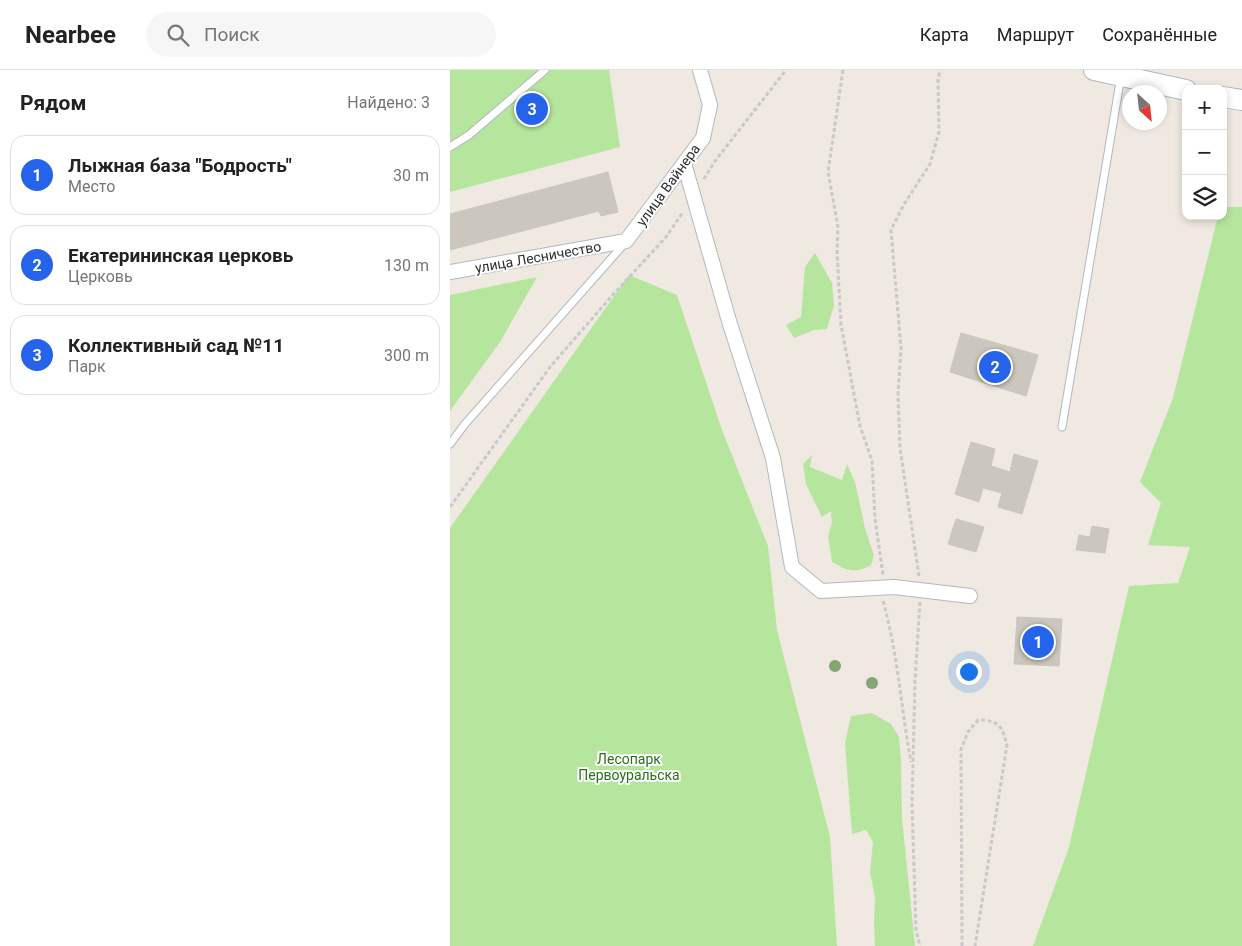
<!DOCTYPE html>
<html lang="ru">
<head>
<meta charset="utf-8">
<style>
  :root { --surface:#fff; --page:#f6f6f6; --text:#222; --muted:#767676; --line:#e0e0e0; --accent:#2563eb }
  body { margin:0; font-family:Roboto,sans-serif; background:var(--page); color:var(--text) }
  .controls { position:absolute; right:15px; top:15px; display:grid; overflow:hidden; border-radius:10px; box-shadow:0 2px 8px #0003 }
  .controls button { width:45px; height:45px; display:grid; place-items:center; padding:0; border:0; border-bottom:1px solid var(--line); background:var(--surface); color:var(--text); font:25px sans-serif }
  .compass { position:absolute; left:672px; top:15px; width:45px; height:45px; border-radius:50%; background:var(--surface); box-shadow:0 2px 8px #0003; rotate:153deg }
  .you { position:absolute; left:518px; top:601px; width:18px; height:18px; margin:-12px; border:4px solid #fff; border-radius:50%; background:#1a73e8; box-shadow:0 0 0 8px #1a73e833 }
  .badge { display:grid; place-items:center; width:32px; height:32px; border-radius:50%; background:var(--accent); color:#fff; font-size:16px; font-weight:700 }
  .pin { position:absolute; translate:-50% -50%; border:2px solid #fff; box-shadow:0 1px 5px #0006 }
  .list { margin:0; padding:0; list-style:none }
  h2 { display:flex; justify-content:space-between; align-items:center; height:65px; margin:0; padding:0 20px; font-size:21px }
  h2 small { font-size:16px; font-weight:400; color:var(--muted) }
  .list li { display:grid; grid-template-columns:32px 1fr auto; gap:15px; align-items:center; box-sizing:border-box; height:80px; margin:0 10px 10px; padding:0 10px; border:1px solid var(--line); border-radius:15px }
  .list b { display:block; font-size:19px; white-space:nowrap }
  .list p { margin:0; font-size:16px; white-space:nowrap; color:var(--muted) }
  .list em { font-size:16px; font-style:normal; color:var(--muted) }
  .icon { flex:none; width:28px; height:28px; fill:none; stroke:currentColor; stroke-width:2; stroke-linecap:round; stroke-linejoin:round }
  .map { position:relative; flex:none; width:792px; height:876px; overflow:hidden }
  header { display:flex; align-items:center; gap:30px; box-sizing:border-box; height:70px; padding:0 25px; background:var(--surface); border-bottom:1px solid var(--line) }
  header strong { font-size:24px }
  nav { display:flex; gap:28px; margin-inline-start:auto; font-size:18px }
  .search { width:350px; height:45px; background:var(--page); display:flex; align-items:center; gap:12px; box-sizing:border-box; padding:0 18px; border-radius:28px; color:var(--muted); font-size:19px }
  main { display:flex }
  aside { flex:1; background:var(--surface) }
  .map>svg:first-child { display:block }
  .green { fill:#b6e59e }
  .building { fill:#cbc7bf; stroke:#cbc5ba }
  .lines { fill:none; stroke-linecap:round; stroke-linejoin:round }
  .lane-casing { stroke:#b4b7c1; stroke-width:9 }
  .street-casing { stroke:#b4b7c1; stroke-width:16 }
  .secondary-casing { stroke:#b4b7c1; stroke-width:22 }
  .path { stroke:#c9c9c9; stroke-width:3; stroke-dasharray:4 2.5; stroke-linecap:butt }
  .lane { stroke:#fff; stroke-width:7 }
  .street { stroke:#fff; stroke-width:14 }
  .secondary { stroke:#fff; stroke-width:20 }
  .tree { fill:#84a574 }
  .labels { text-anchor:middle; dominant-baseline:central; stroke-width:4; stroke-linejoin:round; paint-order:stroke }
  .street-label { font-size:14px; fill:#2e2e2e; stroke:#fff }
  .park-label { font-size:14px; fill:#2c6e1b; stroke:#fff }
</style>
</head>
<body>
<header>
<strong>Nearbee</strong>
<div class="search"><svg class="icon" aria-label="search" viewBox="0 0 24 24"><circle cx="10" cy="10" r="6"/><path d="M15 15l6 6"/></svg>Поиск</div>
<nav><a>Карта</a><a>Маршрут</a><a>Сохранённые</a></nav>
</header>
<main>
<aside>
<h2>Рядом<small>Найдено: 3</small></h2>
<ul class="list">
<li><span class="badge">1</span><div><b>Лыжная база &quot;Бодрость&quot;</b><p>Место</p></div><em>30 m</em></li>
<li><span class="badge">2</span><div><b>Екатерининская церковь</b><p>Церковь</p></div><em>130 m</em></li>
<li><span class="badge">3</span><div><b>Коллективный сад №11</b><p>Парк</p></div><em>300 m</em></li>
</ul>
</aside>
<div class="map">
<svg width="792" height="876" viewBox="0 0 792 876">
  <rect width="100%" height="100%" fill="#efe9e1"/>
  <path class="green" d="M0,0H159L170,77L0,122Z
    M773,137H792V876H583L619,777L679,516L728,513L740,477L698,475L711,433L690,412L723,328L768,146H773Z
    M365,183L382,213L384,235L377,259L364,260L344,268L336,255L351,247L355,197Z
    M179,205L227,225L272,360L318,476L327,560L380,767L387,876H0V458Z
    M87,207L50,272L0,341V225Z
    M362,385L360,397L392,410L397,394L405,412L415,458L424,485L421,495C404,504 398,501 382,492L378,466L382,453L381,441L372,447L356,414L353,394Z
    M422,643L441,654L449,667L451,690L452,748L465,876H425L424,852L425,828L420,802L423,772L416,760L402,764L395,673L401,646Z"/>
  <path class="building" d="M158,102L168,142L151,146L149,141L0,180V144Z
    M511,263L588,285L576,326L500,302Z
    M521,372L545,379L541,396L560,402L564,384L588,391L572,444L548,437L552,423L533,418L529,432L505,424Z
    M506,449L534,457L526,482L498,474Z
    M642,456L659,459L655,483L626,480L629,465L640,467Z
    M567,547L612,549L609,596L564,594Z"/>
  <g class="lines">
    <defs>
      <path id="lane" d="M0,77L19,65L95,0
        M612,357L671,6
        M0,374L15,354L175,173"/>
      <path id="street" d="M234,93L279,251L323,388L342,497L371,521L444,517L520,526
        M0,202L176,171L253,68L260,35L250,0"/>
      <path id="secondary" d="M644,0L736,20
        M773,27L792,30"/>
    </defs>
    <use href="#lane" class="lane-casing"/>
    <use href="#street" class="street-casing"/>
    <use href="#secondary" class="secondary-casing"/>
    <path class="path" d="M393,0L378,102L388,157L387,181L391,255L410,356L422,391L425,449L433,505
      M254,109L265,91L336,0
      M0,437L100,297L160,228L216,167L233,142
      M469,506L450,378L448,325L451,278L441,160L453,136L480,94L489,62L488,10L490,0
      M433,531C448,584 451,638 461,692
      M470,532L465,610L462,734L466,860L470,876
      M512,876L511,679L518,662L528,650C549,650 552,656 557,675L525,876"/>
    <use href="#lane" class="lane"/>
    <use href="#street" class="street"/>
    <use href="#secondary" class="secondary"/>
  </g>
  <g class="tree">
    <circle cx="385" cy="596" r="6"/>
    <circle cx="422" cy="613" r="6"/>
  </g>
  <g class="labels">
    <g class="street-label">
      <text transform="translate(218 115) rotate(-54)">улица Вайнера</text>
      <text transform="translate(88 187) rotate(-10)">улица Лесничество</text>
    </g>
    <g class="park-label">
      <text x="179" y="689">Лесопарк<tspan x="179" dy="16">Первоуральска</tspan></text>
    </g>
  </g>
</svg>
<div class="controls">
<button>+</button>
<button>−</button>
<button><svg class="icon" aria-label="layers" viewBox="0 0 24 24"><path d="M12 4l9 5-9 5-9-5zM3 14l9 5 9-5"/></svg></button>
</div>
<svg class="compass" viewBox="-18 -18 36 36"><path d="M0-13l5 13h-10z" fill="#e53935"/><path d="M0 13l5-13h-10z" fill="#767676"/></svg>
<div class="you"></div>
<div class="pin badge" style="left:588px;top:572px">1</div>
<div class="pin badge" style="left:545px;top:297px">2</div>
<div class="pin badge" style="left:82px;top:39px">3</div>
</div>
</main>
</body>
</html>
